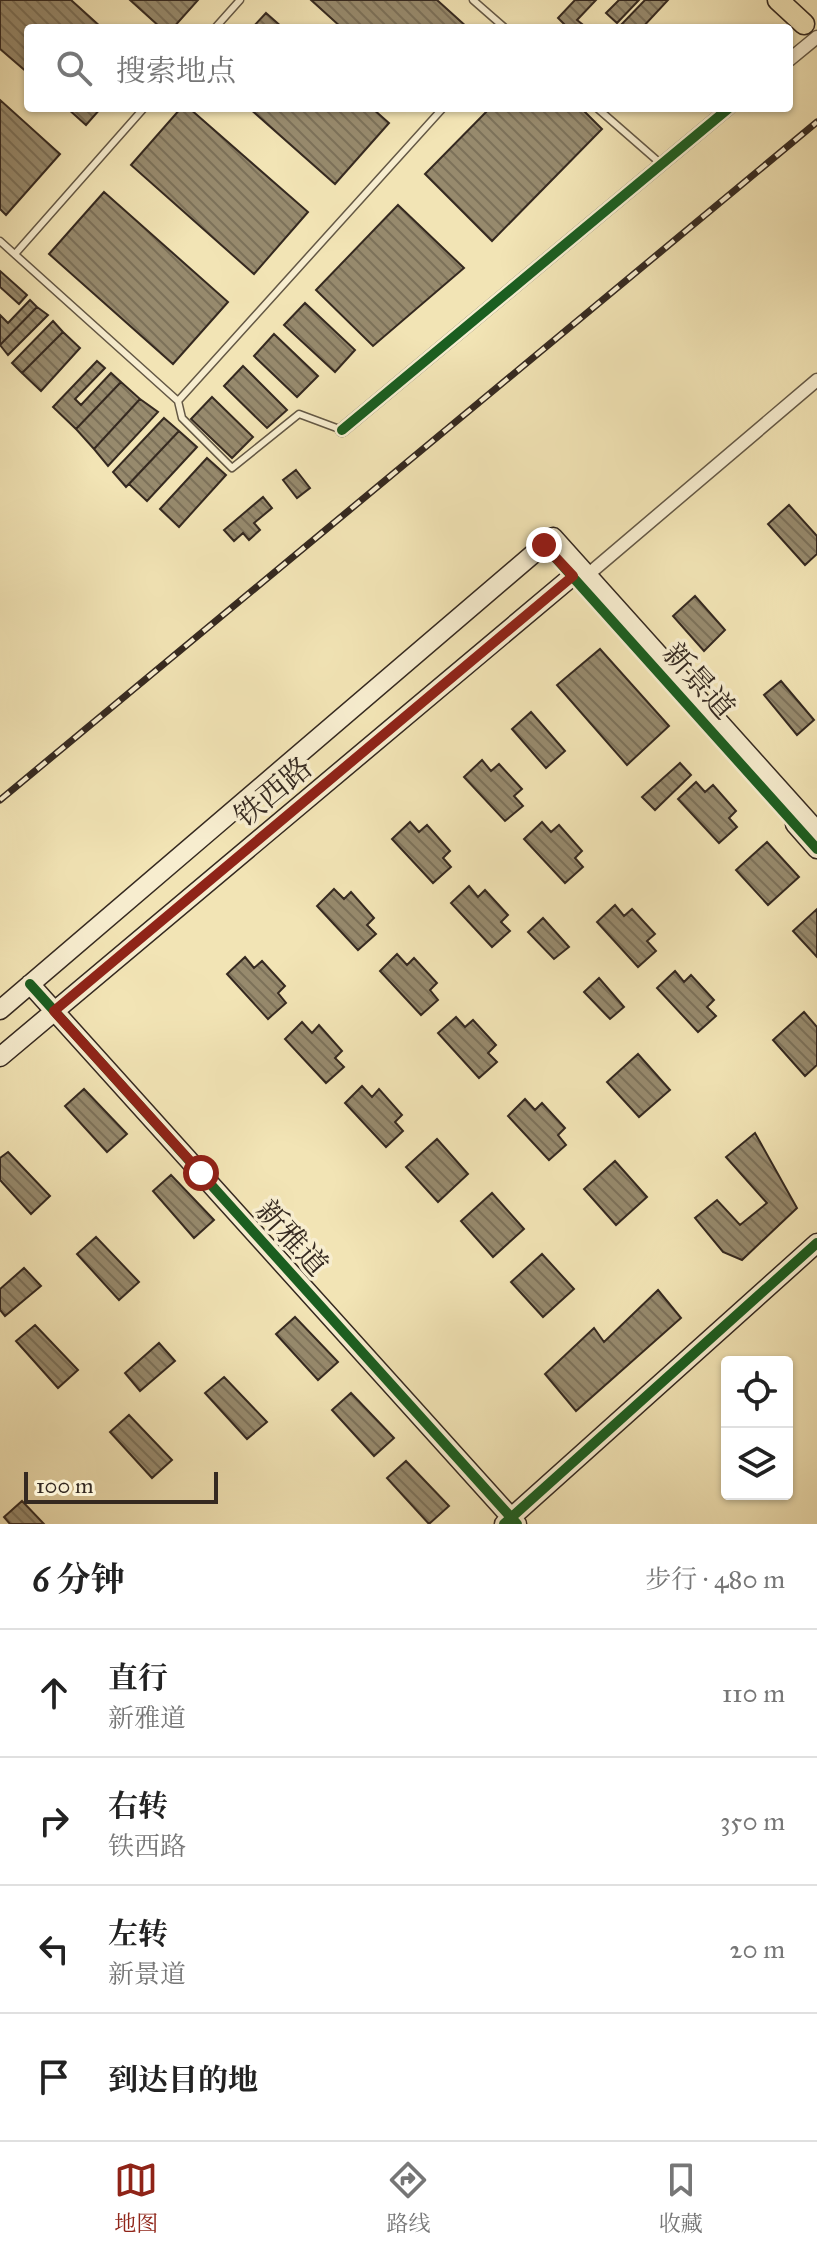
<!DOCTYPE html>
<html lang="zh">
<head>
<meta charset="utf-8">
<style>
  :root { --surface:#fff; --page:#f6f6f6; --text:#222; --muted:#767676; --line:#e0e0e0; --accent:#8f2418 }
  body { margin:0; font-family:"IM FELL Great Primer","Noto Serif SC",serif; background:var(--page); color:var(--text) }
  .controls { position:absolute; right:24px; bottom:24px; display:grid; overflow:hidden; border-radius:8px; box-shadow:0 2px 6px #0004 }
  .controls button { width:72px; height:72px; display:grid; place-items:center; padding:0; border:0; border-bottom:2px solid var(--line); background:var(--surface); color:var(--text); font:40px sans-serif }
  .scale { position:absolute; left:24px; bottom:20px; width:194px; box-sizing:border-box; padding-left:8px; border:4px solid #352920; border-top:0; font-size:22px; line-height:28px; white-space:nowrap; color:#352920; -webkit-text-stroke:6px #f7edcf; paint-order:stroke }
  .stop { position:absolute; width:24px; height:24px; margin:-18px; border:6px solid #8f2418; border-radius:50%; background:#fff }
  .stop.end { background:#8f2418; border-color:#fff; box-shadow:0 2px 8px #0008 }
  .list { margin:0; padding:0; list-style:none }
  h2 { display:flex; justify-content:space-between; align-items:center; height:104px; margin:0; padding:0 32px; font-size:34px }
  h2 small { font-size:26px; font-weight:400; color:var(--muted) }
  .list li { display:grid; grid-template-columns:52px 1fr auto; gap:24px; align-items:center; box-sizing:border-box; height:128px; padding:0 32px; border-top:2px solid var(--line) }
  .list b { display:block; font-size:30px; white-space:nowrap }
  .list p { margin:0; font-size:26px; white-space:nowrap; color:var(--muted) }
  .list em { font-size:26px; font-style:normal; color:var(--muted) }
  .icon { flex:none; width:44px; height:44px; fill:none; stroke:currentColor; stroke-width:2; stroke-linecap:round; stroke-linejoin:round }
  .map { position:relative; flex:none; width:817px; height:1524px; overflow:hidden }
  .search { position:absolute; background:var(--surface); box-shadow:0 2px 6px #0004; left:24px; right:24px; top:24px; height:88px; display:flex; align-items:center; gap:20px; box-sizing:border-box; padding:0 28px; border-radius:8px; color:var(--muted); font-size:30px }
  .sheet { height:616px; background:var(--surface) }
  nav { display:flex; justify-content:space-around; align-items:center; box-sizing:border-box; height:112px; border-top:2px solid var(--line); background:var(--surface); font-size:22px; color:var(--muted) }
  nav a { display:grid; justify-items:center; gap:4px }
  nav .on { color:var(--accent) }
  .map>svg:first-child { display:block }
  .building { fill:url(#building-back-hatch); stroke:#352920; stroke-width:2 }
  .lines { fill:none; stroke-linecap:round; stroke-linejoin:round }
  .lane-casing { stroke:#645845; stroke-width:9 }
  .street-casing { stroke:#645845; stroke-width:15 }
  .secondary-casing { stroke:#352920; stroke-width:21 }
  .primary-casing { stroke:#352920; stroke-width:23 }
  .lane { stroke:#f7edcf; stroke-width:6 }
  .street { stroke:#f7edcf; stroke-width:12 }
  .secondary { stroke:#f7edcf; stroke-width:18 }
  .primary { stroke:#f2e4b5; stroke-width:20 }
  .rail-casing { stroke:#352920; stroke-width:7 }
  .rail { stroke:#f7edcf; stroke-width:4; stroke-dasharray:12; stroke-linecap:butt }
  .cycleway-casing { stroke:#f7edcf; stroke-width:15 }
  .cycleway { stroke:#1b5e20; stroke-width:10 }
  .route { stroke:#8f2418; stroke-width:10 }
  .labels { text-anchor:middle; dominant-baseline:central; stroke-width:7; stroke-linejoin:round; paint-order:stroke }
  .street-label { font-size:30px; fill:#352920; stroke:#f7edcf }
</style>
</head>
<body>
<div class="map">
<svg width="817" height="1524" viewBox="0 0 817 1524">
  <defs>
    <pattern id="building-back-hatch" width="6" height="6" patternUnits="userSpaceOnUse" patternTransform="scale(2)"><rect width="6" height="6" fill="#978a6d"/><path d="M-1 5l2 2M0 0l6 6M5-1l2 2" fill="none" stroke="#7c7159"/></pattern>
  </defs>
  <rect width="100%" height="100%" fill="#f2e4b5"/>
  <filter id="stains"><feTurbulence type="fractalNoise" baseFrequency=".0025" numOctaves="4"/><feColorMatrix values="0 0 0 0 .2 0 0 0 0 .09 0 0 0 0 .02 0 0 0 .5 -.17"/></filter>
  <radialGradient id="worn" r=".72"><stop offset=".6" stop-color="#630" stop-opacity="0"/><stop offset="1" stop-color="#630" stop-opacity=".3"/></radialGradient>
  <path class="building" d="M0,0H71L102,28H28V73L0,49Z
    M130,0H198L173,28H161Z
    M311,0H437L468,28H342Z
    M575,0H596L577,20L587,28H568L558,18Z
    M619,0H639L617,23L606,13Z
    M645,0H668L642,28H618Z
    M266,13L283,28H252Z
    M0,100L60,154L6,215L0,209Z
    M67,108H101L86,125Z
    M181,108H189L308,212L254,274L131,165Z
    M249,108H372L389,123L335,184Z
    M490,108H581L602,129L492,241L425,174Z
    M104,192L228,302L173,364L49,254Z
    M398,205L464,268L373,346L316,290Z
    M0,271L27,295L19,304L0,287Z
    M30,300L37,307L0,345V315L8,323Z
    M305,303L355,350L335,372L284,325Z
    M37,307L48,315L8,355L0,345Z
    M53,321L63,332L22,373L12,363Z
    M63,332L80,348L41,391L22,373Z
    M274,334L318,376L297,397L254,356Z
    M97,361L105,368L75,399L81,405L111,373L121,382L76,429L53,407Z
    M243,366L287,410L267,428L224,386Z
    M121,382L140,399L94,449L76,429Z
    M212,397L253,437L232,458L191,419Z
    M140,399L158,412L108,466L94,449Z
    M164,418L179,431L126,487L113,472Z
    M179,431L197,447L147,501L129,484Z
    M207,458L226,475L179,527L160,509Z
    M296,470L310,488L297,498L283,480Z
    M263,497L272,508L254,523L260,530L249,540L243,533L234,541L224,530Z
    M789,505L817,536V554L805,565L768,524Z
    M695,596L725,630L704,651L673,616Z
    M600,649L669,726L627,765L557,685Z
    M781,681L814,720L797,735L764,695Z
    M531,712L565,751L546,768L512,729Z
    M482,760L491,771L499,764L522,789L514,796L523,806L505,821L464,777Z
    M680,763L691,775L655,810L642,797Z
    M696,782L705,792L713,785L736,811L729,818L737,827L719,843L678,799Z
    M410,822L419,832L427,825L450,851L443,858L451,867L433,883L392,839Z
    M542,822L551,832L559,825L582,851L575,858L583,867L565,883L524,839Z
    M767,842L799,877L768,905L736,870Z
    M469,886L478,897L485,890L508,915L501,922L510,931L492,947L451,903Z
    M334,889L344,899L351,892L374,918L367,925L376,934L358,950L317,906Z
    M615,905L624,916L632,909L655,934L647,941L656,951L638,967L597,922Z
    M817,909V957L793,931Z
    M543,918L569,947L554,959L528,932Z
    M397,954L407,965L414,958L437,983L430,990L438,1000L421,1015L380,971Z
    M245,957L254,968L262,961L285,986L278,993L286,1003L268,1019L227,974Z
    M675,971L684,982L691,975L714,1000L707,1007L716,1016L698,1032L657,988Z
    M599,978L624,1007L610,1019L584,992Z
    M804,1012L817,1027V1065L805,1076L773,1040Z
    M456,1017L465,1027L473,1020L496,1045L488,1053L497,1062L479,1078L438,1033Z
    M302,1022L312,1033L319,1025L342,1051L335,1058L344,1067L326,1083L285,1039Z
    M638,1054L670,1090L639,1117L607,1082Z
    M362,1086L372,1097L379,1089L402,1115L395,1122L403,1131L386,1147L345,1103Z
    M84,1089L127,1134L107,1152L65,1106Z
    M525,1099L535,1110L542,1103L565,1128L558,1135L566,1145L549,1160L508,1116Z
    M755,1133L797,1208L742,1260L723,1252L695,1218L717,1200L740,1225L767,1203L726,1157Z
    M437,1139L468,1174L438,1202L406,1167Z
    M8,1152L50,1196L31,1214L0,1180V1158Z
    M615,1161L647,1197L616,1225L584,1189Z
    M171,1175L214,1220L194,1238L153,1191Z
    M492,1193L524,1229L493,1257L461,1221Z
    M96,1237L139,1282L119,1300L77,1254Z
    M542,1254L574,1289L543,1317L511,1282Z
    M24,1268L41,1286L5,1316L0,1310V1289Z
    M658,1290L681,1318L576,1411L545,1374L594,1328L604,1342Z
    M295,1317L338,1362L318,1380L276,1334Z
    M35,1325L78,1370L58,1388L16,1341Z
    M159,1343L175,1361L140,1391L125,1373Z
    M224,1377L267,1422L247,1439L205,1393Z
    M351,1393L394,1438L374,1456L332,1410Z
    M129,1415L172,1460L152,1478L110,1432Z
    M406,1461L449,1506L429,1524L387,1478Z
    M22,1501L44,1524H10L4,1517Z"/>
  <g class="lines">
    <defs>
      <path id="lane" d="M473,0L505,28
        M215,28L240,0
        M597,108L660,163
        M0,241L178,401L182,418L232,468L299,414L342,430
        M15,254L144,108
        M178,401L443,108"/>
      <path id="street" d="M789,60L817,37
        M342,430L729,108
        M584,578L817,380"/>
      <path id="secondary" d="M795,824L817,849
        M30,984L517,1524
        M0,1010L553,537L817,831
        M0,1057L581,569
        M504,1524L817,1243"/>
      <path id="primary" d="M778,0L804,24"/>
    </defs>
    <use href="#lane" class="lane-casing"/>
    <use href="#street" class="street-casing"/>
    <use href="#secondary" class="secondary-casing"/>
    <use href="#primary" class="primary-casing"/>
    <use href="#lane" class="lane"/>
    <use href="#street" class="street"/>
    <use href="#secondary" class="secondary"/>
    <use href="#primary" class="primary"/>
    <defs>
      <path id="rail" d="M0,800L817,122"/>
    </defs>
    <use href="#rail" class="rail-casing"/>
    <use href="#rail" class="rail"/>
    <defs>
      <path id="cycleway" d="M342,430L729,108
        M544,545L817,849
        M30,984L517,1524
        M504,1524L817,1243"/>
    </defs>
    <use href="#cycleway" class="cycleway-casing"/>
    <use href="#cycleway" class="cycleway"/>
  </g>
  <g class="lines">
    <path class="route" d="M201,1173L54,1011L573,576L544,545"/>
  </g>
  <g class="labels">
    <g class="street-label">
      <text transform="translate(699 681) rotate(48)">新景道</text>
      <text transform="translate(273 792) rotate(-40)">铁西路</text>
      <text transform="translate(292 1238) rotate(48)">新雅道</text>
    </g>
  </g>
  <rect width="100%" height="100%" filter="url(#stains)"/>
  <rect width="100%" height="100%" fill="url(#worn)"/>
</svg>
<div class="controls">
<button><svg class="icon" aria-label="locate" viewBox="0 0 24 24"><circle cx="12" cy="12" r="6"/><path d="M12 2v4M12 18v4M2 12h4M18 12h4"/></svg></button>
<button><svg class="icon" aria-label="layers" viewBox="0 0 24 24"><path d="M12 4l9 5-9 5-9-5zM3 14l9 5 9-5"/></svg></button>
</div>
<div class="scale">100 m</div>
<div class="stop" style="left:201px;top:1173px"></div>
<div class="stop end" style="left:544px;top:545px"></div>
<div class="search"><svg class="icon" aria-label="search" viewBox="0 0 24 24"><circle cx="10" cy="10" r="6"/><path d="M15 15l6 6"/></svg>搜索地点</div>
</div>
<section class="sheet">
<h2>6 分钟<small>步行 · 480 m</small></h2>
<ul class="list">
<li><svg class="icon" aria-label="ahead" viewBox="0 0 24 24"><path d="M12 20V5M6 11l6-6 6 6"/></svg><div><b>直行</b><p>新雅道</p></div><em>110 m</em></li>
<li><svg class="icon" aria-label="right" viewBox="0 0 24 24"><path d="M7 20v-9h11M14 6l5 5-5 5"/></svg><div><b>右转</b><p>铁西路</p></div><em>350 m</em></li>
<li><svg class="icon" aria-label="left" viewBox="0 0 24 24"><path d="M17 20v-9H6M10 6l-5 5 5 5"/></svg><div><b>左转</b><p>新景道</p></div><em>20 m</em></li>
<li><svg class="icon" aria-label="arrive" viewBox="0 0 24 24"><path d="M6 21V4h12l-3 4 3 4H6"/></svg><div><b>到达目的地</b></div></li>
</ul>
</section>
<nav>
<a class="on"><svg class="icon" aria-label="map" viewBox="0 0 24 24"><path d="M3 6l6-2 6 2 6-2v14l-6 2-6-2-6 2zM9 4v14M15 6v14"/></svg>地图</a>
<a><svg class="icon" aria-label="directions" viewBox="0 0 24 24"><path d="M12 3l9 9-9 9-9-9zM9 14v-3h6M13 9l2 2-2 2"/></svg>路线</a>
<a><svg class="icon" aria-label="saved" viewBox="0 0 24 24"><path d="M7 4h10v16l-5-4-5 4z"/></svg>收藏</a>
</nav>
</body>
</html>
